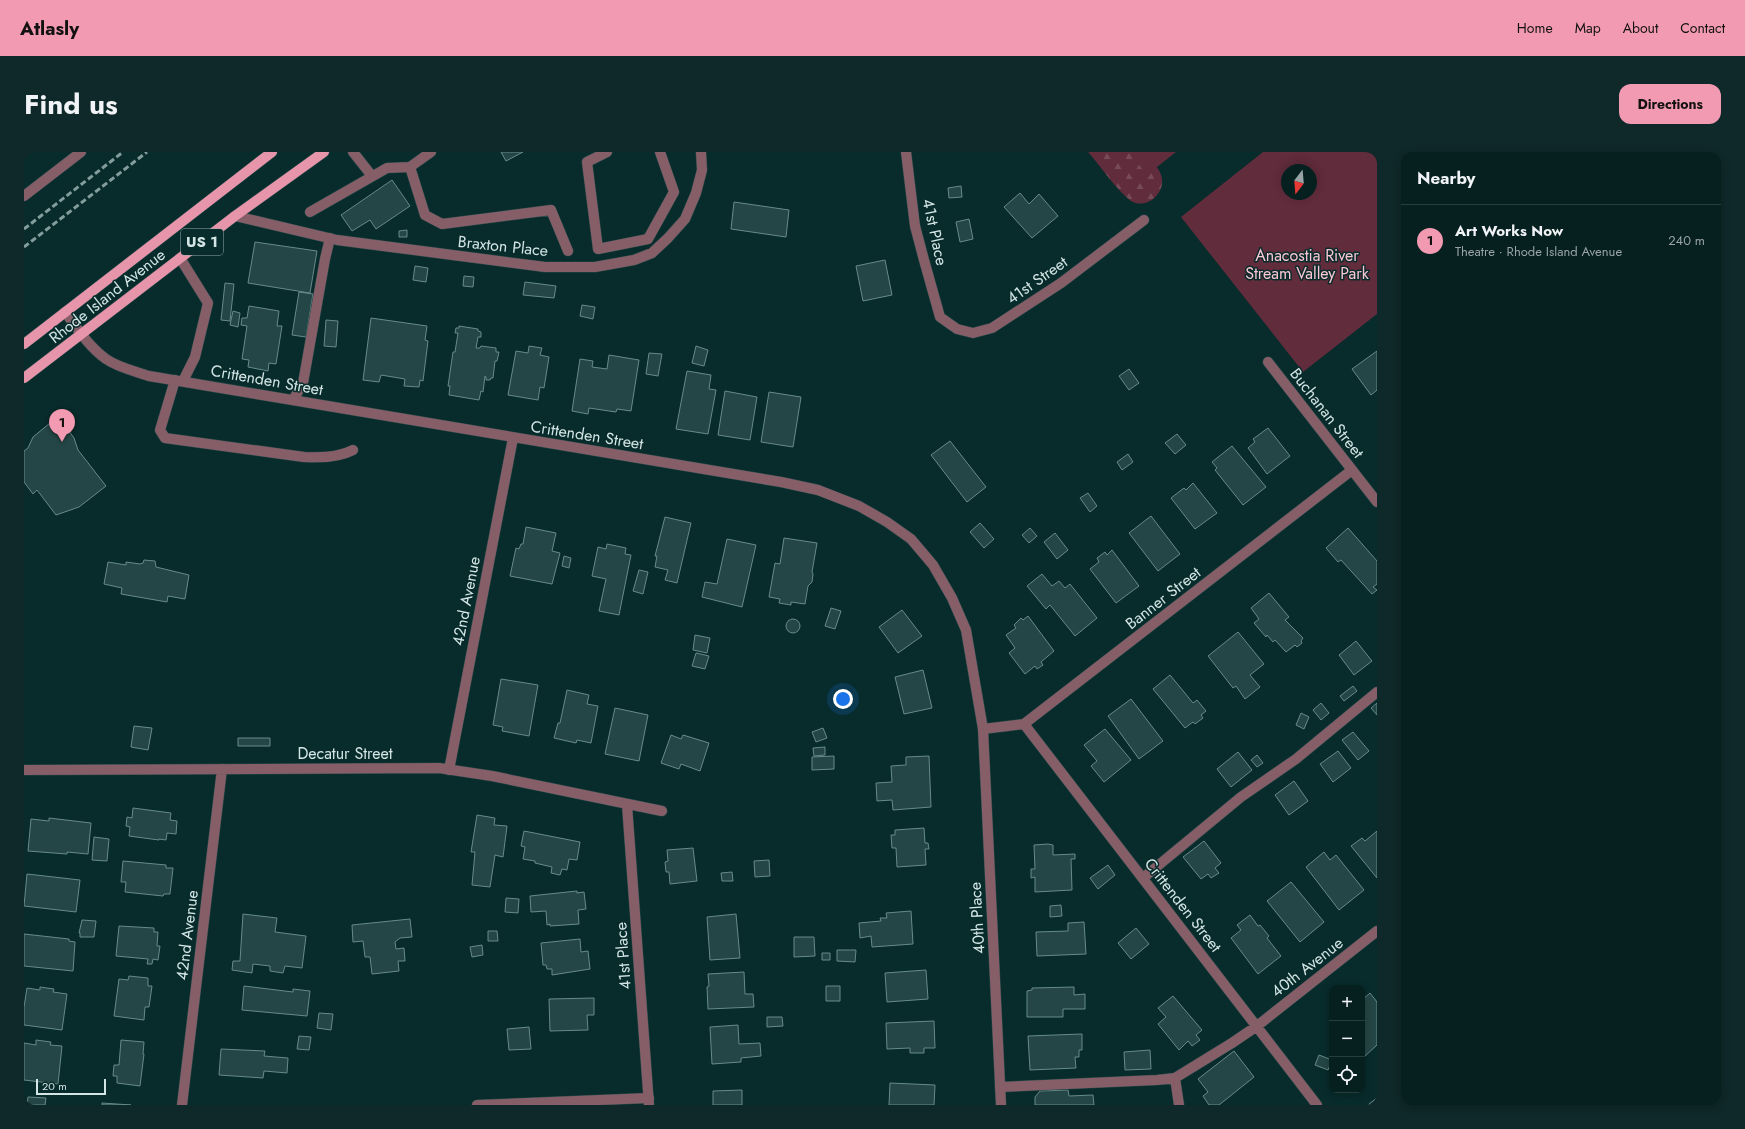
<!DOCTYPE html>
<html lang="en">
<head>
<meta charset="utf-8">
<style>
  :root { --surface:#062020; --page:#0f2829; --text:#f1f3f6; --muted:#98a3a5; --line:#273e3e; --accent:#f19ab1 }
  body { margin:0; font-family:Jost,sans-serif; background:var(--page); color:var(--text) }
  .controls { position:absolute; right:12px; bottom:12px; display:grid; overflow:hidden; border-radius:8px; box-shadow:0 2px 10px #0003 }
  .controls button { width:36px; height:36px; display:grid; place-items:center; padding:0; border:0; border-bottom:1px solid var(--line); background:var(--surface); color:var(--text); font:20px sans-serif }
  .compass { position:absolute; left:1257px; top:12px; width:36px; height:36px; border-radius:50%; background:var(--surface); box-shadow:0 2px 10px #0003; rotate:196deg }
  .scale { position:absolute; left:12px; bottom:10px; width:70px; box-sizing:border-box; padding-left:4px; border:2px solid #d3e5e5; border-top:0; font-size:11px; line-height:14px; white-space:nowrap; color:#d3e5e5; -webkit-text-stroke:3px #082b2b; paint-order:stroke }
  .you { position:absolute; left:819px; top:547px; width:14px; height:14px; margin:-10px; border:3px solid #fff; border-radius:50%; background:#1a73e8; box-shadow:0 0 0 6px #1a73e833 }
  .badge { display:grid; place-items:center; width:26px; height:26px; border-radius:50%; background:var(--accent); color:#111; font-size:13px; font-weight:700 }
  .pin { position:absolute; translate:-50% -33px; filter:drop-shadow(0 1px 2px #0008) }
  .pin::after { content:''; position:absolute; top:21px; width:14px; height:12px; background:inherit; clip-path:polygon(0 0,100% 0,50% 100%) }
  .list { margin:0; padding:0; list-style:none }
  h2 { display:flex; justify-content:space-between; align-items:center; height:52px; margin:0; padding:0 16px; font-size:17px }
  h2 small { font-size:13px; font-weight:400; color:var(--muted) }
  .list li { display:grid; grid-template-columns:26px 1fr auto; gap:12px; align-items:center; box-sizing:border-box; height:72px; padding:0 16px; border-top:1px solid var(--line) }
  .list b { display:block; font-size:15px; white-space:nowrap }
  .list p { margin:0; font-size:13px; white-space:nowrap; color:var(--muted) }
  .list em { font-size:13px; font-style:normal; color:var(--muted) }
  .icon { flex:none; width:22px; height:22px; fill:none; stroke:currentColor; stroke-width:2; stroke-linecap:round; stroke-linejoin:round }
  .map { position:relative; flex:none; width:1353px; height:953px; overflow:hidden; border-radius:12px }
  header { display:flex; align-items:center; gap:24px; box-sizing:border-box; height:56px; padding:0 20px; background:var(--accent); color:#111 }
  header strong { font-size:19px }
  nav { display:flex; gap:22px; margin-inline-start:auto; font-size:14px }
  .intro { display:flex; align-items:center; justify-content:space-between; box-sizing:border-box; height:96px; padding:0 24px }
  h1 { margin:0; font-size:28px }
  .button { padding:10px 18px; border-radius:12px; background:var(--accent); color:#111; font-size:14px; font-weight:700 }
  main { display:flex; gap:24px; padding:0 24px }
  aside { flex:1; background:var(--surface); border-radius:12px; box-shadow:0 2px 10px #0003 }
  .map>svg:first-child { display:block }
  .forest { fill:url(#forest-firs) }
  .park { fill:#612c3c; fill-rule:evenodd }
  .building { fill:#254646; stroke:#678a8a }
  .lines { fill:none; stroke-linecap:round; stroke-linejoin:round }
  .service-casing { stroke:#284949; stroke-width:11 }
  .minor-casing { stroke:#284949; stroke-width:11 }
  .tertiary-casing { stroke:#284949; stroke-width:11 }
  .primary-casing { stroke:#284949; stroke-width:11 }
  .service { stroke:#855e68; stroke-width:10 }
  .minor { stroke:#855e68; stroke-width:10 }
  .tertiary { stroke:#855e68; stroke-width:10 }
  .primary { stroke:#e695ab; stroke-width:10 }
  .rail { stroke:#839c9c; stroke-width:3; stroke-dasharray:6 3; stroke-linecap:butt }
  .labels { text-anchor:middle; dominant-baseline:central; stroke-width:3; stroke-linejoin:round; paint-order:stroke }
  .shield { fill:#082b2b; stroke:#96adad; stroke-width:1 }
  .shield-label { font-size:15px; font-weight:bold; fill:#d3e5e5 }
  .street-label { font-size:16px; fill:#d3e5e5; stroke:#082b2b }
  .park-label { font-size:16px; fill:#fac7d3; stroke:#082b2b }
</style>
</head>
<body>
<header>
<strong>Atlasly</strong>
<nav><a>Home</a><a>Map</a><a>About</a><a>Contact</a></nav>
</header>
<div class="intro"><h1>Find us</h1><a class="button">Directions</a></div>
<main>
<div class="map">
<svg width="1353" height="953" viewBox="0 0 1353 953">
  <defs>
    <pattern id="forest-firs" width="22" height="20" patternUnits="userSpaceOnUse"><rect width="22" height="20" fill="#612c3c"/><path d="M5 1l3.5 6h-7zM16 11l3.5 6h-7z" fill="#774a58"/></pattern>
  </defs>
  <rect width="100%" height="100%" fill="#082b2b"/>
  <path class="forest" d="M1064,0H1117C1125,7 1134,13 1137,23C1143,39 1125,57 1109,50C1096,43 1075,12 1064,0Z"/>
  <path class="park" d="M1105,0H1152L1123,23Z
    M1239,0H1353V162L1279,220L1157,65ZM1263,18H1287V42H1263Z"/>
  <path class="building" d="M477,0H499L482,9Z
    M368,28L386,54L352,77L346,68L328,79L317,63Z
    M937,34L938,45L925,46L924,36Z
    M996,41L1005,52L1015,42L1034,64L1008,86L980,55Z
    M710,50L765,58L762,85L707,77Z
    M945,67L949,87L936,90L932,70Z
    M383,78V85H375V79Z
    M231,90L293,99L286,141L224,131Z
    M861,108L868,143L839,149L832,114Z
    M391,114L404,116L402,130L389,128Z
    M440,124L450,125L449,135L439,134Z
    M501,130L532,134L530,146L499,143Z
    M201,131L210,132L206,169L197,168Z
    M275,140L289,142L282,185L268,183Z
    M558,153L571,155L569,167L556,164Z
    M225,154L255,159L253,174H258L252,212L245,211L244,219L224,215L225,208L218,207L223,174L217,173L218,166H223Z
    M209,159L216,161L214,175L206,173Z
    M347,166L403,174L401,188L404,189L399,229L396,228L395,235L380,234L381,227L357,223L355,230L339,228Z
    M302,168L314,169L312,195L300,194Z
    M435,174L454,177V179L457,180V185H454L452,196H456L457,194L472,196V200H475L473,209H471L469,226H467L466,228H462V225L461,224L459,240L457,239L455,248L425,243L426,234H424L429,200H431L434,181H431L432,176H435Z
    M505,194L518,196L516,203L525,205L520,236L516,235L514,248L484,243L492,199L504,201Z
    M672,194L684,198L680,214L668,211Z
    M1353,199V238L1347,243L1328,217Z
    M625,201L638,202L634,224L622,222Z
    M585,203L615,208L607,259L593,257L592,260L565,256L564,262L548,259L556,207L569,209L568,215L583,217Z
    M1105,217L1115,231L1105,238L1095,224Z
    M663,219L687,223L685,237L692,238L684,282L652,277Z
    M701,239L733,245L726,288L694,283Z
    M745,240L777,245L769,295L737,290Z
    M37,268L50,286L54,298L82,334L55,355L32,363L13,338L9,342L0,330V299L4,296L9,285L26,271Z
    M1244,276L1266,304L1243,322L1224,296L1231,290L1229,287Z
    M1153,282L1162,293L1151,302L1141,291Z
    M926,289L962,335L943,350L907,303Z
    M1208,294L1242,335L1219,353L1191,318L1193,316L1188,310Z
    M1104,302L1109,310L1098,318L1093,310Z
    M1169,331L1193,361L1171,377L1147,346L1160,336L1162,338Z
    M1064,341L1073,354L1066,360L1056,346Z
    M1127,364L1156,402L1134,419L1105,381Z
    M641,365L667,371L653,431L641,428L644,418L631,415L633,404H631Z
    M956,371L970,387L960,396L946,380Z
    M502,375L532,381L528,399L536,401L528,432L486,424L492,396L495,397L497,392H499Z
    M1006,376L1013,384L1005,391L998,383Z
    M1324,376L1353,409V432L1349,435L1353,438L1348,442L1317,408L1314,410L1302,396Z
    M1031,381L1044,398L1033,407L1020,390Z
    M760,386L793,391L788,420L789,422L788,430L784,434L781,452L767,450V453L755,451L756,447L745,445L751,411L756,412Z
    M703,387L732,393L718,455L678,445L681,430L693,432Z
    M583,392L602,396L601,402L607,403L595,463L575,459L582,427L568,424L574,395L582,397Z
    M1088,398L1115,434L1092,451L1066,417L1075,410L1073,406L1081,400L1083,403Z
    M540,404L547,406L545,416L538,414Z
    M120,408L131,409L132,415L165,423L161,447L144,444L143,450L97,442L98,436L80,432L84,410L102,413V410L116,412L119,411Z
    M615,418L624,420L619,442L609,439Z
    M1018,422L1028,434L1035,429L1041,436L1046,432L1073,466L1051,484L1026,453L1022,457L1003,434Z
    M1245,441L1265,465L1261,468L1279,486L1277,489L1278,491L1273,495L1271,493L1262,500L1251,488L1249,490L1243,483L1242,485L1230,471L1235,467L1227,456Z
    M807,456L817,459L811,477L801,474Z
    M878,458L898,484L874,501L855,475Z
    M1004,464L1030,499L1017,510L1019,513L1013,517L1011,514L1001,522L985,501L991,496L982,483L992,476L990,473L997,466L999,468Z
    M762 474a7 7 0 1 1 14 0a7 7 0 1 1-14 0Z
    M1214,480L1240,512L1226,523L1236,535L1221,547L1212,534L1209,536L1184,504Z
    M671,483L686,486L683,501L669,498Z
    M1332,489L1348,509L1330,523L1315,503Z
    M672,501L685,504L681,517L668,514Z
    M899,518L908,556L880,562L871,525Z
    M1146,523L1169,551L1173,548L1182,559L1177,563L1179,566L1171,572L1169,570L1161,576L1129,537Z
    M477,527L514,533L505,584L478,579L479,575L469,573Z
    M1329,534L1333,539L1320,549L1316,544Z
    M543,538L565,543L563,552L574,554L567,591L553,588L552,591L530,586L534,571H536Z
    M1107,547L1139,589L1115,607L1084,564Z
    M1297,551L1305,561L1297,568L1289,558Z
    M1353,551V563L1347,556Z
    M591,556L624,563L615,609L581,602Z
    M1277,561L1285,565L1280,577L1272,573Z
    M110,574L128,576L124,598L107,595Z
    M799,576L803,586L792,590L788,580Z
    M1081,577L1107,608L1080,630L1067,614L1073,609L1060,593Z
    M1329,580L1345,599L1334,608L1318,588Z
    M647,583L657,587L659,583L685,591L676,619L657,612L655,617L637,611Z
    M214,586H246V594H214Z
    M801,595V603L790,604L789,596Z
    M1314,599L1327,616L1309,630L1296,612Z
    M1214,600L1228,618L1207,635L1193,617Z
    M1233,603L1239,611L1233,615L1227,608Z
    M810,604V617L788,618V605Z
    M905,604L907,655L869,658L868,648L853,649L852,631L868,630L867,614L882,613V605Z
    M1270,629L1284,649L1265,663L1251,643Z
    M109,656L147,661L146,668L153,669L152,682L143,681L142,688L135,687V688L105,684L106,675L102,674L103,665L108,666Z
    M453,663L471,666L470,673L483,674L479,705L471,703L466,735L448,733L451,700H447Z
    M25,666L67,671L64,702L43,700V702L4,699L7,667L25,669Z
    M900,676L901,691H904L905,697H901L902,713L873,715L872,696H868L867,683H871V678Z
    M500,679L556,690L553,708L545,707L543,718L538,717L536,723L527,721L528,715L511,711V709L499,707L501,695L497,694Z
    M1353,679V726L1327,694L1338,686L1341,689Z
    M70,685L85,687L83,709L68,708Z
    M1180,689L1197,711L1191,716L1195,721L1187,726L1184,722L1177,727L1159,705Z
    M1024,692L1029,693V703L1051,702V707H1047L1048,738L1011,740V725L1007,726V717H1011L1010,693Z
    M669,696L673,729L646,732L645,720H642L641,710L644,709L643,698Z
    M1300,700L1306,708L1312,703L1340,738L1315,758L1282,715Z
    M745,708L746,724L731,725L730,709Z
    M99,709L142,713V716H149L146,742H140L139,744L101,740L102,730H97Z
    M1084,713L1091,723L1074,737L1066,726Z
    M708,720L709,729H698L697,721Z
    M3,722L56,728L52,760L0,754Z
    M1267,730L1300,770L1276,790L1243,749Z
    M553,739V741L560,740L562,757L554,758L555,772L526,774V772L523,773L522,759L507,760L506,744Z
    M482,746L495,747L494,761L481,760Z
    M1037,753L1038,764L1026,765V754Z
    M887,759L889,792L848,795L847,784L836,786L835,771L857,769L856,766H863L862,761Z
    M219,762L253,766L251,780L282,784L278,816L261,814L259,821L246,819V814L229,812L228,821L208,818L209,809H216Z
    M712,762L716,806L686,808L683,765Z
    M1226,763L1234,774L1236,773L1245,784L1243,786L1257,804L1234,822L1207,786L1217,778L1213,773Z
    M386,767L388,785L376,786L371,790L372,797L380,796L381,809H374L375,819L348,822L346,805H341L339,789L329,790L328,773Z
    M58,768L72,769L70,785H56V781H55Z
    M1060,770L1062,802L1013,804L1012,780L1044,779V771Z
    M95,774L130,776V780H134L133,794H136L134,808L129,807L128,812H123L124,807L92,804Z
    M1112,776L1125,792L1107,807L1094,791Z
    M464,779H473L474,789H464Z
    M0,782L45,787V789L51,790L49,819L0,814Z
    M770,785H790L791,804L770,805Z
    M556,787L557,800L564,799L566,817L528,823V817H523L522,813H519L517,791Z
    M458,793L459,803L448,805L446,795Z
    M813,798H832L831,810L813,809Z
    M798,801H806V808H798Z
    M902,818L904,847L863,850L861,821Z
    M720,820L721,842H729L730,855L684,857L683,835L685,834L684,822Z
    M105,824L124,826V834H128L125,855H121L120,868L90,864L95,827L104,828Z
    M220,834L269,840V837L286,839L283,864L218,858Z
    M802,834H816V849H802Z
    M16,835L30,837L29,840L43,842L38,878L0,873V855L3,836L16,838Z
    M1050,835V843L1061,842V857H1039V865H1003V839L1008,838V836Z
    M1346,841L1353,850V893L1341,904L1338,900V848Z
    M1149,844L1178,878L1172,883L1176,888L1168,894L1164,889L1155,898L1134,872L1142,865L1134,856Z
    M570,846V863H563L564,878L526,879L525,847Z
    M295,861L309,862L307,878L293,876Z
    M743,865H758L759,874L743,875Z
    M910,869L911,896H900V901H886V896L863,897L862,871Z
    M714,873L715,892L736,891L737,904L717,906V910L688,912L686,875Z
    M505,875L507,897L485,898L483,877Z
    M1058,882V898H1055V905H1051L1052,916L1006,918L1004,884Z
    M275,884L287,885L285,898L273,897Z
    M12,888L27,890L26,893L38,894L34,932L0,928V891L12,893Z
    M97,888L120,890L119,902H120L116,934L93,931V924H89L90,913H95Z
    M197,897L241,899L240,904L264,906L263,921L240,919L239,926L195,923Z
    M1126,898L1127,917L1101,918L1100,900Z
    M1210,899L1230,925L1195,953H1185L1179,944L1184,940L1174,927Z
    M1295,903L1308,908L1304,918L1291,913Z
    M866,931L911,933L910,953H865Z
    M718,938V953H689V939Z
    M1044,938L1045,944L1069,943L1070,953H1011V945L1016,939Z
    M4,945L22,946L21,953H0H3Z
    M1353,946V953H1345V952Z
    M78,951L107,953H78Z"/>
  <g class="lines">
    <defs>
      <path id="service" d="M329,0L348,24
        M583,0L563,10L574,97L624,87L650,40L636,0
        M386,15L401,63L418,72L527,58L544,99
        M0,44L57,0
        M286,60L363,16L386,15L407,0
        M156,106L184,151L171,205L159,229
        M151,228L136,278L141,286L280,305C296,306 314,306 329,298
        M269,248L279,231L301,107L306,86
        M1119,726L1217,645L1272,607L1353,540
        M453,953L625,946"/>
      <path id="minor" d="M882,0L891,74L900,108L916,165L933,177L949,181L968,176L1037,131L1120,68
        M211,64L313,88L521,115H571L610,108L628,101L644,86L661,67L672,41L678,18L677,0
        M1244,210L1353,350
        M1000,572L1293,953
        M959,577L1000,572L1328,318
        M0,618L415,616L468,624L638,659
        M425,618L489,286
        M603,653L625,953
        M1151,926L1155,953
        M976,935L1133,928L1151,926L1208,891L1233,874L1353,779
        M158,953L198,617"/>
      <path id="tertiary" d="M41,160C53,176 65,195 82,207C95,216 111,219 125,224L757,330L794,338L835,354L863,370L887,387L909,413L928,446L942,478L959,577L977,953"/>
      <path id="primary" d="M0,192L248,0
        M0,226L211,64L300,0"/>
    </defs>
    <use href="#service" class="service-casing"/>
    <use href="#minor" class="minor-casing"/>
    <use href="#tertiary" class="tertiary-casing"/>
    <use href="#primary" class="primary-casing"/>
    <use href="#service" class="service"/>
    <use href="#minor" class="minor"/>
    <use href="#tertiary" class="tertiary"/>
    <use href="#primary" class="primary"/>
    <path class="rail" d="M0,77L99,0
      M0,95L123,0"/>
  </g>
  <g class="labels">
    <rect class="shield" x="157" y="77" width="42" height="26" rx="3"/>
    <g class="shield-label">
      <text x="178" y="90">US 1</text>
    </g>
    <g class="street-label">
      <text transform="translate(911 80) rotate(78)">41st Place</text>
      <text transform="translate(479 94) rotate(6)">Braxton Place</text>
      <text transform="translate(1013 128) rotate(-35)">41st Street</text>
      <text transform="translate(83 144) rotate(-38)">Rhode Island Avenue</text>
      <text transform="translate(243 228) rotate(10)">Crittenden Street</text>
      <text transform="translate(1303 261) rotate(52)">Buchanan Street</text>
      <text transform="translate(563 283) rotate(9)">Crittenden Street</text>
      <text transform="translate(1139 446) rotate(-38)">Banner Street</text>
      <text transform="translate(442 449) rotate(-79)">42nd Avenue</text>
      <text x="321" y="601">Decatur Street</text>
      <text transform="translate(1159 753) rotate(52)">Crittenden Street</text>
      <text transform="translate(953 766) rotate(-93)">40th Place</text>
      <text transform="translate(163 783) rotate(-83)">42nd Avenue</text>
      <text transform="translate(599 804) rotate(-94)">41st Place</text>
      <text transform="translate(1283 815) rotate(-38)">40th Avenue</text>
    </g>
    <g class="park-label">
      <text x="1283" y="103">Anacostia River<tspan x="1283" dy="18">Stream Valley Park</tspan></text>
    </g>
  </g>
</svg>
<div class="controls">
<button>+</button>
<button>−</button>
<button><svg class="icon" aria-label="locate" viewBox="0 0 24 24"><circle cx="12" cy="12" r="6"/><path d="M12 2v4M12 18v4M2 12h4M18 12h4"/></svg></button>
</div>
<svg class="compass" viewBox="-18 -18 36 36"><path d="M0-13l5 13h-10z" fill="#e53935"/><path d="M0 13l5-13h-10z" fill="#98a3a5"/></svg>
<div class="scale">20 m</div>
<div class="you"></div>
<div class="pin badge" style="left:38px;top:290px">1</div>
</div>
<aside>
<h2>Nearby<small></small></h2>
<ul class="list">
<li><span class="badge">1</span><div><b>Art Works Now</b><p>Theatre · Rhode Island Avenue</p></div><em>240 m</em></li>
</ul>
</aside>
</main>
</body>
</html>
